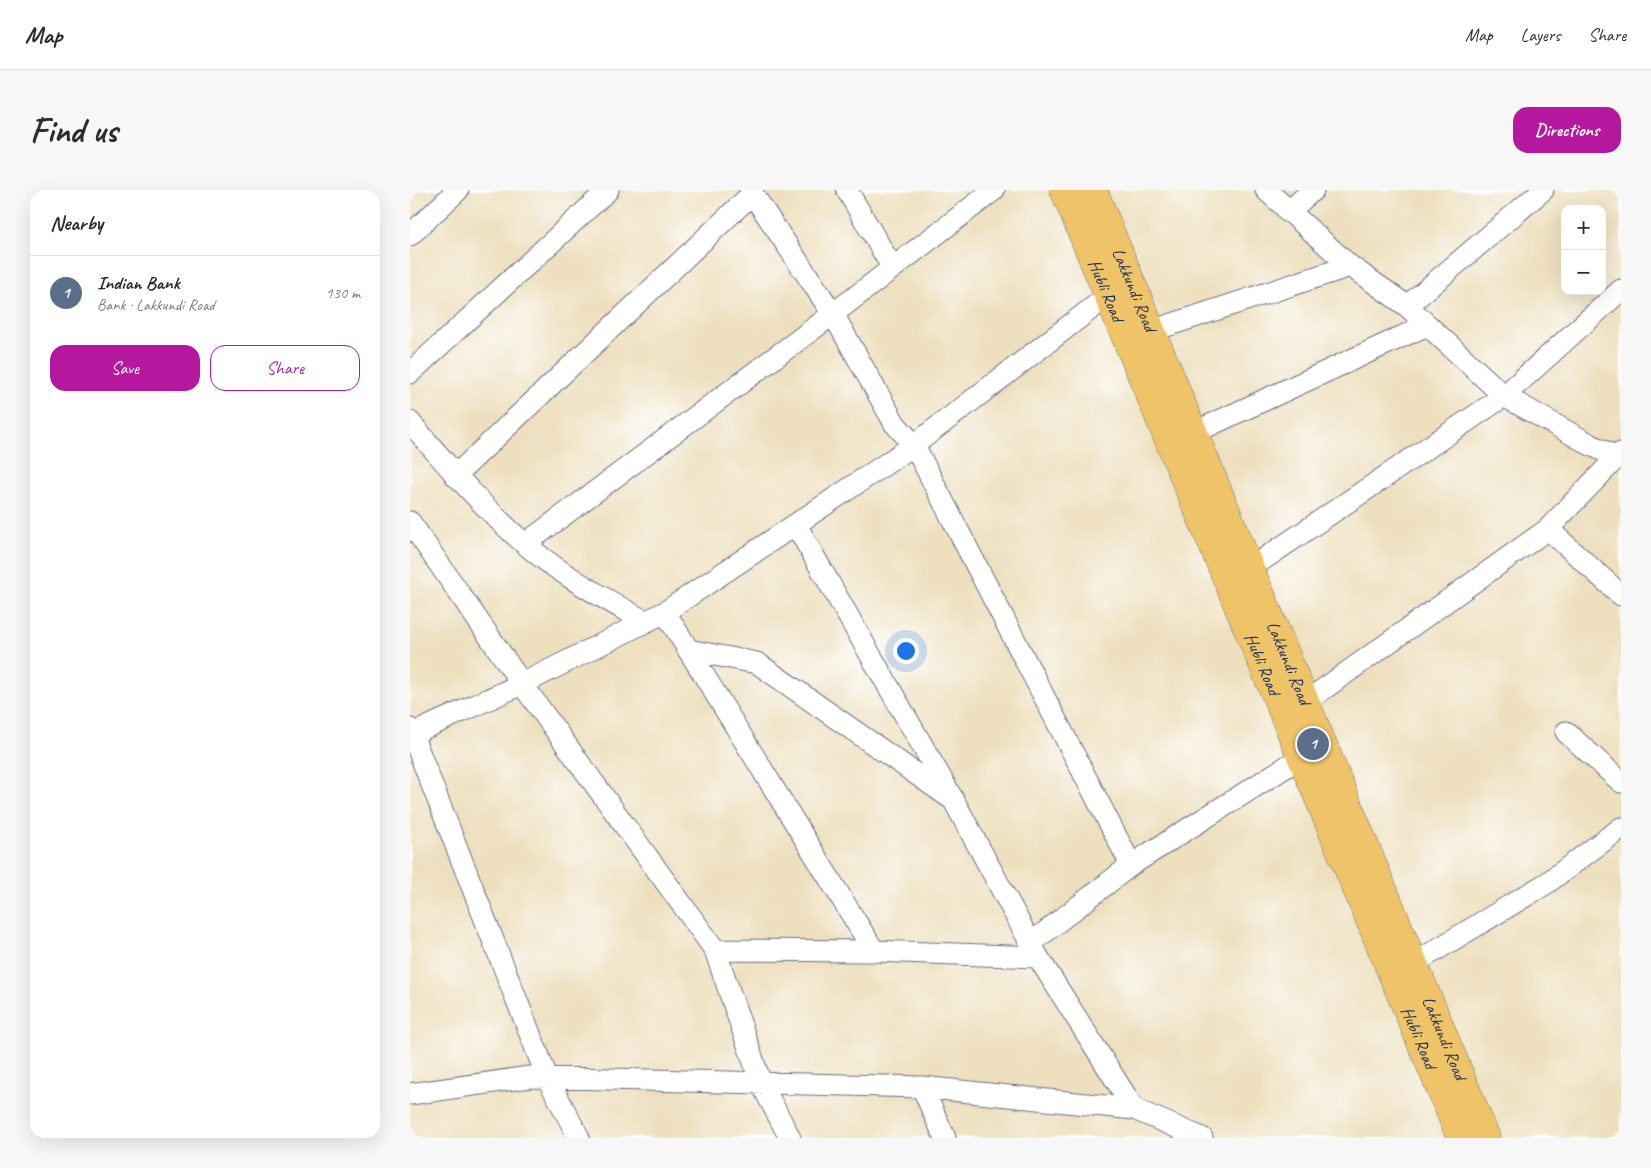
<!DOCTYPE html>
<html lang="en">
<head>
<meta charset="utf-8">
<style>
  :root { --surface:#fff; --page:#f7f7f7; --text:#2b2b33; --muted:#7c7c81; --line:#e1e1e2; --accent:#b5179e }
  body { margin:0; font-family:Caveat,sans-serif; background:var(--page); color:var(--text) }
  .controls { position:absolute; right:15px; top:15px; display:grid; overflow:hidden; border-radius:10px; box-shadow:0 5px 20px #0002 }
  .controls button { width:45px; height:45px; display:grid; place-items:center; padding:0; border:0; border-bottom:1px solid var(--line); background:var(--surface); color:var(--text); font:25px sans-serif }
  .you { position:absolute; left:495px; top:460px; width:18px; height:18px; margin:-12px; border:4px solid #fff; border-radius:50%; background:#1a73e8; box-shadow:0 0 0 8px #1a73e833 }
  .badge { display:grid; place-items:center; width:32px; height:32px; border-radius:50%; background:var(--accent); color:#fff; font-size:16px; font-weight:700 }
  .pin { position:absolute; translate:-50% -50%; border:2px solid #fff; box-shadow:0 1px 5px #0006 }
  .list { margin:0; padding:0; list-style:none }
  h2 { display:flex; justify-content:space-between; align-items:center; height:65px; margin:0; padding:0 20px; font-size:21px }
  h2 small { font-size:16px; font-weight:400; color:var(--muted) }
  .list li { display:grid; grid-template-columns:32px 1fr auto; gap:15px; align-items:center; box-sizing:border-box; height:75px; padding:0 20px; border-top:1px solid var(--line) }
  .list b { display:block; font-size:19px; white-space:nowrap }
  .list p { margin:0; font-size:16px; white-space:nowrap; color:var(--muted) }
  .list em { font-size:16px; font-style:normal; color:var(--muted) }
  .actions { display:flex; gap:10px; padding:15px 20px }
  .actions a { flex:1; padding:11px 0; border:1px solid var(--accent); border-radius:15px; text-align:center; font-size:18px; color:var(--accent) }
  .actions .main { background:var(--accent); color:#fff }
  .map { position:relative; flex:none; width:1211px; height:948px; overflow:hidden; border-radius:15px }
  header { display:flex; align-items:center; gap:30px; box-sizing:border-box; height:70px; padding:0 25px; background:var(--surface); border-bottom:1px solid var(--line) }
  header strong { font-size:24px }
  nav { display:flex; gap:28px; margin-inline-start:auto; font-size:18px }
  .intro { display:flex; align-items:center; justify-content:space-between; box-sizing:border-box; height:120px; padding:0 30px }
  h1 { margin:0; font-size:35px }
  .button { padding:12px 22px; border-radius:15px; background:var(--accent); color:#fff; font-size:18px; font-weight:700 }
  main { display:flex; gap:30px; padding:0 30px }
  aside { flex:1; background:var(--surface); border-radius:15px; box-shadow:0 5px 20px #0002 }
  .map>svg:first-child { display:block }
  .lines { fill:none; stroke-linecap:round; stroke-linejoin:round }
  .minor-casing { stroke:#656d80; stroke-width:23 }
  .primary-casing { stroke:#656d80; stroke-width:29 }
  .minor { stroke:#fff; stroke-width:21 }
  .primary { stroke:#efc469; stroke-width:28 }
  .labels { text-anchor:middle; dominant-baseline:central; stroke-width:5; stroke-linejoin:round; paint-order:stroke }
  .street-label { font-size:18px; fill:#1b2f5e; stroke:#fff }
</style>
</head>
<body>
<header>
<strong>Map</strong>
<nav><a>Map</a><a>Layers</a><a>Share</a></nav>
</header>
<div class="intro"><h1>Find us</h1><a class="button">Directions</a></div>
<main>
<aside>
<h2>Nearby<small></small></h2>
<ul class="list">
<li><span class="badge" style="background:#5c6f8a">1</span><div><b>Indian Bank</b><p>Bank · Lakkundi Road</p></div><em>130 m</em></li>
</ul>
<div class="actions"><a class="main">Save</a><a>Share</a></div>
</aside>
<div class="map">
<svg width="1211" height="948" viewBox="0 0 1211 948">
  <rect width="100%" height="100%" fill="#fff"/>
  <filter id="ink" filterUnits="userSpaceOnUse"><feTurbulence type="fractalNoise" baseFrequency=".02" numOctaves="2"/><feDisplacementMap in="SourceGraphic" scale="10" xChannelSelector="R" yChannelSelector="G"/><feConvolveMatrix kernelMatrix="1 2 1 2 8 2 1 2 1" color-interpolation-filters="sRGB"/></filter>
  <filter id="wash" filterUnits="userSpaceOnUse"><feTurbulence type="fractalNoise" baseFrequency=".0096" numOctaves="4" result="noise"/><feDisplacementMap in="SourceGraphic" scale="20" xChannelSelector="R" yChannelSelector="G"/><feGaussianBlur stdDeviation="1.12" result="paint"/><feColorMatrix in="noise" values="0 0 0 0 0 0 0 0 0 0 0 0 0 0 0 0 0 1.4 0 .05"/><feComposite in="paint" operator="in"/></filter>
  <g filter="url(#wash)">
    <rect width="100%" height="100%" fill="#eee0bf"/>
  </g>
  <g filter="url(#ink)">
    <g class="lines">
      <defs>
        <path id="minor" d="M340,0L423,124L485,234L504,255L721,675
          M437,0L482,77
          M856,0L940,76L997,116L1094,206L1181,255L1211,269
          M878,22L903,0
          M0,45L48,0
          M997,116L1133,0
          M741,141L940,76
          M0,183L198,0
          M0,232C36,274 72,317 115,354C151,385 194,408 236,432
          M783,243L1017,135
          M45,286L343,3
          M0,332L112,494L305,760L351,893L380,948
          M386,335L544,611L628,767L724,919
          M1138,339L1211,405
          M115,354L423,124L584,0
          M839,379L1094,206L1211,100
          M255,422L464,761
          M278,460L347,473L539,607
          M894,513L1138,339L1211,263
          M0,539L137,887L169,948
          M1156,542L1211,592
          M0,545L112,494L255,422L504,255L699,105
          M621,753L721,675L890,568
          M305,760L464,761L628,767
          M1003,774L1137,693L1211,638
          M512,897L535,948
          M0,904L120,887L512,897L724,919L792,948"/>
        <g id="primary">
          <path id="s1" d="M654,0L1051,948"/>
          <path id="s2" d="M683,0L1076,948"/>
        </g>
      </defs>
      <use href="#minor" class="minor-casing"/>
      <use href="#primary" class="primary-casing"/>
      <use href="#minor" class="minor"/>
      <use href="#primary" class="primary"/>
    </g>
  </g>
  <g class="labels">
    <g class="street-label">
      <text stroke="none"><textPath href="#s1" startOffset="109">Hubli Road</textPath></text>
      <text stroke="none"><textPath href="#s2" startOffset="108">Lakkundi Road</textPath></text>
      <text stroke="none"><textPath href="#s1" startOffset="514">Hubli Road</textPath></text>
      <text stroke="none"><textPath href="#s2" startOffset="512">Lakkundi Road</textPath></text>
      <text stroke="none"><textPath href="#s1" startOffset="919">Hubli Road</textPath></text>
      <text stroke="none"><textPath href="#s2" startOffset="918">Lakkundi Road</textPath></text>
    </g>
  </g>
</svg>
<div class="controls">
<button>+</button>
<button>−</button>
</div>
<div class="you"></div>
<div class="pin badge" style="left:903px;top:554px;background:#5c6f8a">1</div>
</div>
</main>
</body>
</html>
